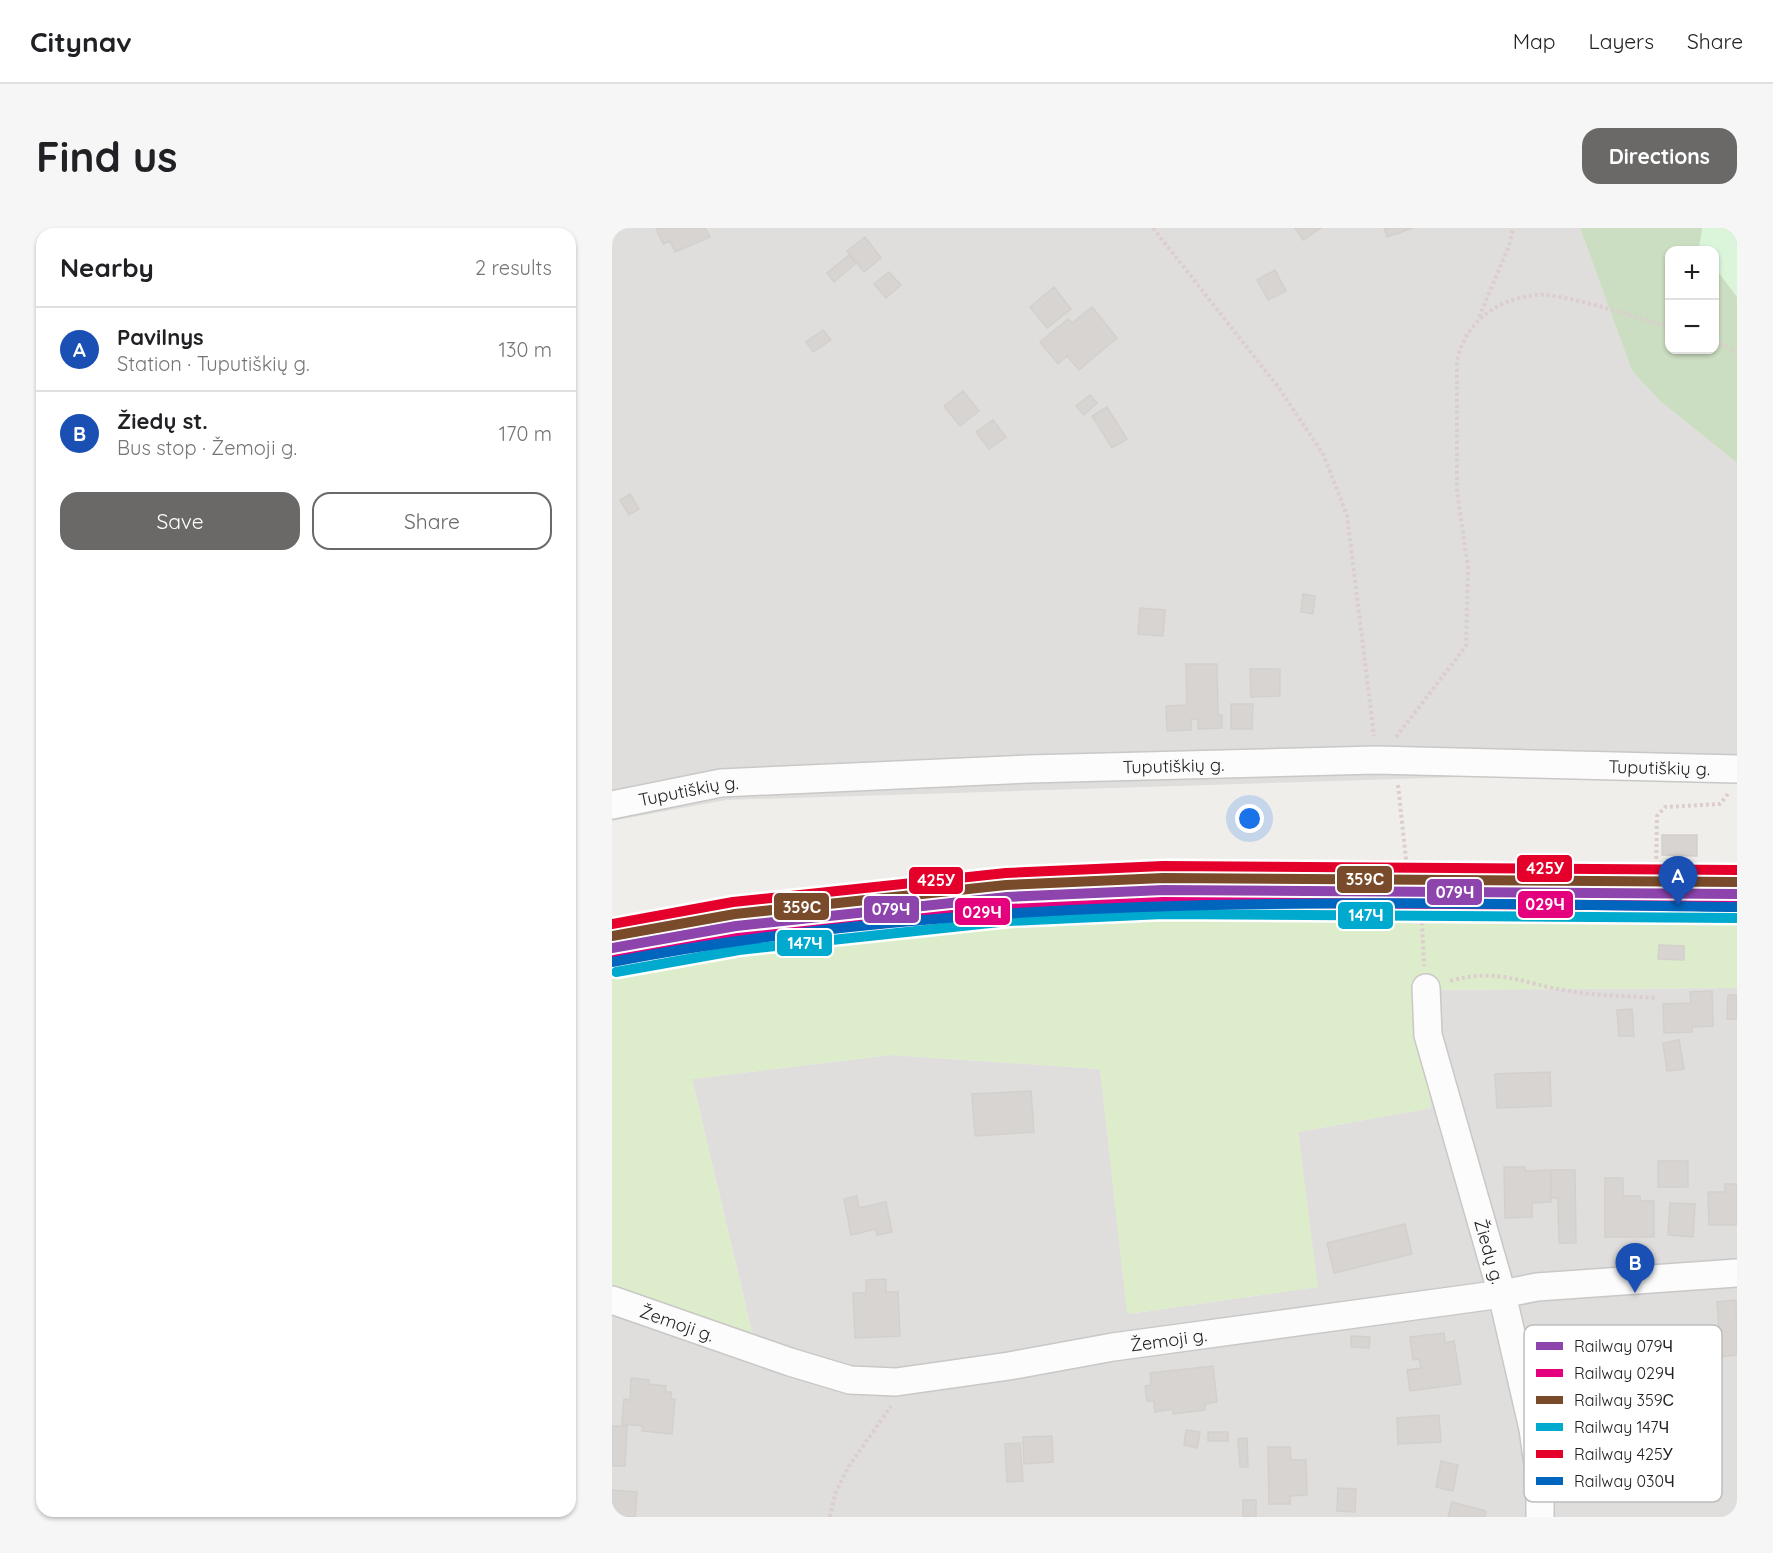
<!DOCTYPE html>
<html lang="en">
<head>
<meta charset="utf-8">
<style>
  :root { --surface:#fff; --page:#f6f6f6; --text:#202124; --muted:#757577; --line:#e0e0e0; --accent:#6a6968 }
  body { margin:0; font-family:Quicksand,sans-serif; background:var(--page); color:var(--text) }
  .controls { position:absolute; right:18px; top:18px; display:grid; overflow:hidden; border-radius:12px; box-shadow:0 2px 4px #0004 }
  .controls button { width:54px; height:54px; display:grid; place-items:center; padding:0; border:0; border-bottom:2px solid var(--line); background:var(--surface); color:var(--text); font:30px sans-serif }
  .you { position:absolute; left:638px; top:591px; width:21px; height:21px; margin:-15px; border:4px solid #fff; border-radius:50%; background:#1a73e8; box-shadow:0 0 0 9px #1a73e833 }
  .badge { display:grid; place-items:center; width:39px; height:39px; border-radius:50%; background:var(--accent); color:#fff; font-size:20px; font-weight:700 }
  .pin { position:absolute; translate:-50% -50px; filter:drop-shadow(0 2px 3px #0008) }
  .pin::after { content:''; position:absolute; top:32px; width:21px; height:18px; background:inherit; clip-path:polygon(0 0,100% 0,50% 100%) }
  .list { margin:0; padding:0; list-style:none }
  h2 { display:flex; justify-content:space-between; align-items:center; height:78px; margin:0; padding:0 24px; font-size:26px }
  h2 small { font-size:20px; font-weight:400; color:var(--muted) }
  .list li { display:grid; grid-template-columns:39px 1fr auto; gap:18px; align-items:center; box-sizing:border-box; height:84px; padding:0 24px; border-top:2px solid var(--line) }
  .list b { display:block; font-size:22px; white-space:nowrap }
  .list p { margin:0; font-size:20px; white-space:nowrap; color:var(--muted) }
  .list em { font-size:20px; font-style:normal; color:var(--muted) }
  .actions { display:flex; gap:12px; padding:18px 24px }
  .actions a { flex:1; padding:14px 0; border:2px solid var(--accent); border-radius:18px; text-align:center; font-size:21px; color:var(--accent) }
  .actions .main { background:var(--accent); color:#fff }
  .map { position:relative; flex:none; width:1125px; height:1289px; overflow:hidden; border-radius:18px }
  header { display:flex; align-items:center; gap:36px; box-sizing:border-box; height:84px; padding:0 30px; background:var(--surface); border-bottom:2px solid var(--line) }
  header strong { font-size:28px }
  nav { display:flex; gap:33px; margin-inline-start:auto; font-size:21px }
  .intro { display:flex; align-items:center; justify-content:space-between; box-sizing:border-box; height:144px; padding:0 36px }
  h1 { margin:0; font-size:42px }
  .button { padding:15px 27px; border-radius:18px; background:var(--accent); color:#fff; font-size:21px; font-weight:700 }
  main { display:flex; gap:36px; padding:0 36px }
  aside { flex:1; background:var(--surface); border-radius:18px; box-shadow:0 2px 4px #0004 }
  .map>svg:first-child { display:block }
  .residential { fill:#dfdedc }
  .grass { fill:#ddeccb }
  .forest { fill:#cbdec1; fill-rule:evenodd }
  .park { fill:#daf5da }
  .building { fill:#d7d4d2; stroke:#d3d0cc; stroke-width:1.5 }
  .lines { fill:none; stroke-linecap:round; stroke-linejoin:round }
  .minor-casing { stroke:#c9c8c7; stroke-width:30 }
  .path { stroke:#dccecd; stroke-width:4; stroke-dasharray:3 3; stroke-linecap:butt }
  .minor { stroke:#fdfcfc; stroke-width:27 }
  .rail-1-casing { stroke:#fff; stroke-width:15 }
  .rail-2-casing { stroke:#fff; stroke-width:15 }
  .rail-3-casing { stroke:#fff; stroke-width:15 }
  .rail-4-casing { stroke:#fff; stroke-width:15 }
  .rail-5-casing { stroke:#fff; stroke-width:15 }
  .rail-6-casing { stroke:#fff; stroke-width:15 }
  .rail-1 { stroke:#8e44ad; stroke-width:10 }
  .rail-2 { stroke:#e5007d; stroke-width:10 }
  .rail-3 { stroke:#7a4b2a; stroke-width:10 }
  .rail-4 { stroke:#00a9ce; stroke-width:10 }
  .rail-5 { stroke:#e4002b; stroke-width:10 }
  .rail-6 { stroke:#0065bd; stroke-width:10 }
  .labels { text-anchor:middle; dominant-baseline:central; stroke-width:5; stroke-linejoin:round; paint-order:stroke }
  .street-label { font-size:18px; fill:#222; stroke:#fff }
  .key { fill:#fff; stroke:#bdbdbd; stroke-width:1.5 }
  .key-label { font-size:16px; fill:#222 }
  .line-badge { stroke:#fff; stroke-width:2 }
  .badge-label { font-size:16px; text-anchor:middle; font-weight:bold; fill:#fff }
</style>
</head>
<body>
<header>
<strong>Citynav</strong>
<nav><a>Map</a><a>Layers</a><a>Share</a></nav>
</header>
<div class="intro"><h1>Find us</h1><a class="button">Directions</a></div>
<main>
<aside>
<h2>Nearby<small>2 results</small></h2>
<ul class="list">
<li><span class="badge" style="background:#1a4fb4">A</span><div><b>Pavilnys</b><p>Station · Tuputiškių g.</p></div><em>130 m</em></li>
<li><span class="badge" style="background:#1a4fb4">B</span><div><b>Žiedų st.</b><p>Bus stop · Žemoji g.</p></div><em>170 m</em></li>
</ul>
<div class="actions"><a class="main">Save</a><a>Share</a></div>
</aside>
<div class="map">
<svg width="1125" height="1289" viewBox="0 0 1125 1289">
  <rect width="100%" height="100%" fill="#f0eeeb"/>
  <path class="residential" d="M0,0H968L1020,143L1047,172L1125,235V552L914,547L114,572L0,593Z
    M1125,760V1289H0V1059L141,1108L80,851L279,827L488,841L516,1086L705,1059L686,904L819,880L802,762Z"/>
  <path class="grass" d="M731,685L1125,690V760L802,762L819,880L686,904L706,1059L515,1086L488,841L279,827L80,851L141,1109L0,1059V751L72,736L221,712L394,700Z"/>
  <path class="forest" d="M968,0H1125V235L1047,172L1020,143ZM1058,22H1102V122H1058Z"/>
  <path class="park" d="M1090,0H1125V69L1103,40L1102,22L1087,21Z"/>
  <path class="building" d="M44,0H93L98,9L63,24L58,13L51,16Z
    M683,0H709L691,12Z
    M772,0H801L775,9Z
    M253,9L269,30L252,44L235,23Z
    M237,27L244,35L222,54L215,45Z
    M663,42L674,63L656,72L645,52Z
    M277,44L289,57L274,70L262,56Z
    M442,59L459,81L435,100L418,79Z
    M480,79L505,110L467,142L455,128L446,136L428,114L456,91L460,95Z
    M211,102L219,112L201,124L194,114Z
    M351,163L367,183L348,198L332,178Z
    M478,167L485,175L472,187L464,178Z
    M495,179L515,211L500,220L480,188Z
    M381,192L394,209L377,221L364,204Z
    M18,266L27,281L17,287L8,272Z
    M691,366L703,368L701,386L689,384Z
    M528,380L553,382L551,408L526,406Z
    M574,436H605L606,487H610V500L586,501V491H579V502L555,503L554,478L575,477Z
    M638,441H668V468L639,469Z
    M619,476H641L640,501H619Z
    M1050,607H1085V628L1050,627Z
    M1047,717L1072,718V732L1046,731Z
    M1100,763L1101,798L1080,799V804L1052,805L1051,776L1079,775L1078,764Z
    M1116,767H1125V791H1115Z
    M1020,781L1022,808H1007L1005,782Z
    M1067,812L1072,841L1055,843L1051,815Z
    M938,844L939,878L885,880L883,846Z
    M419,863L422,904L363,908L360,866Z
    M1046,933H1076V959H1046Z
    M892,939H913V943L939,942V974L920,975V989L893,990Z
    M939,942H963L964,1015H947L946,970H939Z
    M993,950H1011V968H1028V973H1042V1009H993Z
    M1113,956H1125V997H1097L1096,964H1113Z
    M245,968L247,980L274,974L280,1004L265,1007L264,1001L239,1007L232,971Z
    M1058,975L1083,976L1081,1009L1056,1007Z
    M793,996L800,1026L722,1045L715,1015Z
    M274,1051V1064H286L288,1108L243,1110L241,1065H254V1052Z
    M1124,1072L1125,1127L1109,1129L1105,1074Z
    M832,1105L833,1115L842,1113L849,1156L798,1163L795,1142L809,1140L807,1131L801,1132L798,1109Z
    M739,1108L758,1109L757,1120L739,1119Z
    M601,1138L605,1174L593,1176V1182L561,1186V1181L543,1184L542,1173H535L533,1158L539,1157L538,1145Z
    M19,1150L37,1152V1156L54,1158L53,1164H59V1171H63L60,1206L30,1203L31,1198L10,1196L12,1171L18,1172Z
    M827,1187L829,1214L786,1216L785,1190Z
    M0,1198H15L13,1238H0Z
    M574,1202L588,1204L585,1220L572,1217Z
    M596,1204H616V1213H596Z
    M440,1208L441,1234L412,1236L411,1209Z
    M635,1210L636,1239H628L626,1211Z
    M408,1215L411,1253L395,1254L393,1216Z
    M656,1219H678L679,1232H694L695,1267L678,1268V1276H657Z
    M829,1233L846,1237L841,1263L824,1259Z
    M726,1260L744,1261L743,1284L725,1283Z
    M0,1262L25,1264L23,1289H0Z
    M631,1272H644V1289H631Z
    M840,1274L874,1283L873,1289H836Z"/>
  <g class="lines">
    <defs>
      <g id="minor">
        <path id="s1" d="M0,577L109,555L416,541L764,532L1125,541"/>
        <path id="s2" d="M814,760L816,807L890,1066L921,1201L928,1251V1289"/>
        <path id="s3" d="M0,1072L178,1134L238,1152L284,1154L397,1138L501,1119L890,1066L925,1059L1125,1045"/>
      </g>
    </defs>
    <use href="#minor" class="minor-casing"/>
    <path class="path" d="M541,0L667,160L711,226L735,287L762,508
      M867,89L897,18L901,0
      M1102,113L1125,124
      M784,509L854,418L856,339L845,263V133C853,94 884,72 923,67C952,64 1027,91 1058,99
      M786,557L796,650H808L812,738
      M1044,649L1045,588L1053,579L1108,576L1116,566
      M838,753C887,739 911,756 957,763C986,768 1016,768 1046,770
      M218,1289L223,1266L235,1241L279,1178"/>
    <use href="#minor" class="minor"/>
    <defs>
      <path id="rail-1" d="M0,720L124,698L395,669L551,662L1125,666"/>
      <path id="rail-2" d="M2,732L126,710L396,681L551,674L1125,678"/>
      <path id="rail-3" d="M0,708L123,686L394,657L551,650L1125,654"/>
      <path id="rail-4" d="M4,744L127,722L397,693L551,686L1125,690"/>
      <path id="rail-5" d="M0,696L121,674L394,645L551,638L1125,642"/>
      <path id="rail-6" d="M0,734C370,663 750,674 1125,679"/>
    </defs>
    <use href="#rail-1" class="rail-1-casing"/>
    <use href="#rail-2" class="rail-2-casing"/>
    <use href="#rail-3" class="rail-3-casing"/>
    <use href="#rail-4" class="rail-4-casing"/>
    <use href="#rail-5" class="rail-5-casing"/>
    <use href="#rail-6" class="rail-6-casing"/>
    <use href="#rail-1" class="rail-1"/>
    <use href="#rail-2" class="rail-2"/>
    <use href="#rail-3" class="rail-3"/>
    <use href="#rail-4" class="rail-4"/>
    <use href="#rail-5" class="rail-5"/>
    <use href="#rail-6" class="rail-6"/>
  </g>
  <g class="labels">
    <g class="street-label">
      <text stroke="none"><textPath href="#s1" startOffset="564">Tuputiškių g.</textPath></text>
      <text stroke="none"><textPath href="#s1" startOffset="1050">Tuputiškių g.</textPath></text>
      <text stroke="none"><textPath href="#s1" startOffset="78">Tuputiškių g.</textPath></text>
      <text stroke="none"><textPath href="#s2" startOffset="272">Žiedų g.</textPath></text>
      <text stroke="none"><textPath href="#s3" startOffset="69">Žemoji g.</textPath></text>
      <text stroke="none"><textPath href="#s3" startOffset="573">Žemoji g.</textPath></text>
    </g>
  </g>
  <rect x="912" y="1097" width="198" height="177" rx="9" class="key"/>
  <rect x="924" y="1114" width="27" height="8" fill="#8e44ad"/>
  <rect x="924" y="1141" width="27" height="8" fill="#e5007d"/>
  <rect x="924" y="1168" width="27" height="8" fill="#7a4b2a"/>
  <rect x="924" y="1195" width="27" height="8" fill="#00a9ce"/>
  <rect x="924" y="1222" width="27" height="8" fill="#e4002b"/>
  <rect x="924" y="1249" width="27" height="8" fill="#0065bd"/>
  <g class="key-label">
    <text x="962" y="1124">Railway 079Ч</text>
    <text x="962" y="1151">Railway 029Ч</text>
    <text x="962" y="1178">Railway 359С</text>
    <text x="962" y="1205">Railway 147Ч</text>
    <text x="962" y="1232">Railway 425У</text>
    <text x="962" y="1259">Railway 030Ч</text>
  </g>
  <g class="line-badge">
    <rect x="904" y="626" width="57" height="29" rx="6" fill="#e4002b"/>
    <rect x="724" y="637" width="57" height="29" rx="6" fill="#7a4b2a"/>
    <rect x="296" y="638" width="56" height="29" rx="6" fill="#e4002b"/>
    <rect x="814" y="650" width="57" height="28" rx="6" fill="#8e44ad"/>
    <rect x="905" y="662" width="57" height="29" rx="6" fill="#e5007d"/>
    <rect x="161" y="664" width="57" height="29" rx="6" fill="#7a4b2a"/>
    <rect x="251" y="667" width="57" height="29" rx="6" fill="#8e44ad"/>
    <rect x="342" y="669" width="57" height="29" rx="6" fill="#e5007d"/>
    <rect x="725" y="673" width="57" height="29" rx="6" fill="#00a9ce"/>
    <rect x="164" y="701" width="57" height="28" rx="6" fill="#00a9ce"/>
  </g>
  <g class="badge-label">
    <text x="933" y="646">425У</text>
    <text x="753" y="657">359С</text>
    <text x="324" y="658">425У</text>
    <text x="843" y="670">079Ч</text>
    <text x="933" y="682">029Ч</text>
    <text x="190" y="685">359С</text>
    <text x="279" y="687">079Ч</text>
    <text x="370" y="690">029Ч</text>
    <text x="754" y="693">147Ч</text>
    <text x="193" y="721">147Ч</text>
  </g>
</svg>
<div class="controls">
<button>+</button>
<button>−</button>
</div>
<div class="you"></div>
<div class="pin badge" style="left:1066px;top:678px;background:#1a4fb4">A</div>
<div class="pin badge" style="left:1023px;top:1065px;background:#1a4fb4">B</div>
</div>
</main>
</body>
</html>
